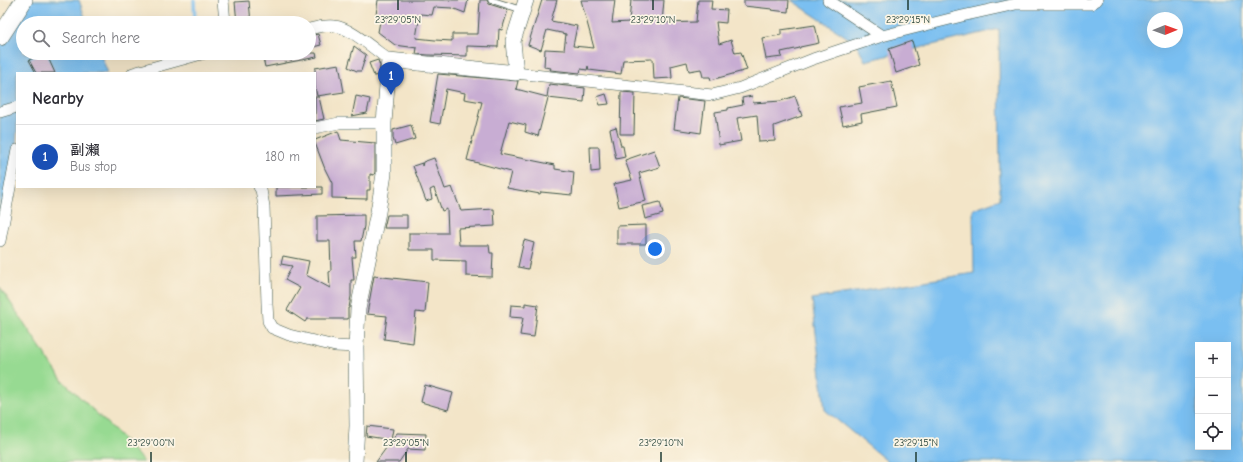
<!DOCTYPE html>
<html lang="en">
<head>
<meta charset="utf-8">
<style>
  :root { --surface:#fff; --page:#f2f2f3; --text:#2b2b33; --muted:#7c7c81; --line:#e1e1e2; --accent:#ea580c }
  body { margin:0; font-family:"Comic Neue","LXGW WenKai TC",sans-serif; background:var(--page); color:var(--text) }
  .controls { position:absolute; right:12px; bottom:12px; display:grid; overflow:hidden; border-radius:0px; box-shadow:0 4px 16px #0002 }
  .controls button { width:36px; height:36px; display:grid; place-items:center; padding:0; border:0; border-bottom:1px solid var(--line); background:var(--surface); color:var(--text); font:20px sans-serif }
  .compass { position:absolute; left:1147px; top:12px; width:36px; height:36px; border-radius:50%; background:var(--surface); box-shadow:0 4px 16px #0002; rotate:89deg }
  .you { position:absolute; left:655px; top:249px; width:14px; height:14px; margin:-10px; border:3px solid #fff; border-radius:50%; background:#1a73e8; box-shadow:0 0 0 6px #1a73e833 }
  .badge { display:grid; place-items:center; width:26px; height:26px; border-radius:50%; background:var(--accent); color:#fff; font-size:13px; font-weight:700 }
  .pin { position:absolute; translate:-50% -33px; filter:drop-shadow(0 1px 2px #0008) }
  .pin::after { content:''; position:absolute; top:21px; width:14px; height:12px; background:inherit; clip-path:polygon(0 0,100% 0,50% 100%) }
  .list { margin:0; padding:0; list-style:none }
  h2 { display:flex; justify-content:space-between; align-items:center; height:52px; margin:0; padding:0 16px; font-size:17px }
  h2 small { font-size:13px; font-weight:400; color:var(--muted) }
  .list li { display:grid; grid-template-columns:26px 1fr auto; gap:12px; align-items:center; box-sizing:border-box; height:64px; padding:0 16px; border-top:1px solid var(--line) }
  .list b { display:block; font-size:15px; white-space:nowrap }
  .list p { margin:0; font-size:13px; white-space:nowrap; color:var(--muted) }
  .list em { font-size:13px; font-style:normal; color:var(--muted) }
  .icon { flex:none; width:22px; height:22px; fill:none; stroke:currentColor; stroke-width:2; stroke-linecap:round; stroke-linejoin:round }
  .map { position:relative; flex:none; width:1243px; height:462px; overflow:hidden }
  .search { position:absolute; background:var(--surface); box-shadow:0 4px 16px #0002; left:16px; top:16px; width:300px; height:44px; display:flex; align-items:center; gap:10px; box-sizing:border-box; padding:0 14px; border-radius:22px; color:var(--muted); font-size:15px }
  .panel { position:absolute; background:var(--surface); box-shadow:0 4px 16px #0002; left:16px; top:72px; width:300px; height:116px; border-radius:0px }
  .map>svg:first-child { display:block }
  .green { fill:#97da92; stroke:#5b8c63 }
  .water { fill:#7abff1; stroke:#4c7e92; fill-rule:evenodd }
  .lines { fill:none; stroke-linecap:round; stroke-linejoin:round }
  .stream { stroke:#7abff1; stroke-width:3.5 }
  .building { fill:#c8add3 }
  .lane-casing { stroke:#3f564a; stroke-width:7 }
  .street-casing { stroke:#3f564a; stroke-width:12 }
  .secondary-casing { stroke:#3f564a; stroke-width:16 }
  .primary-casing { stroke:#3f564a; stroke-width:18 }
  .lane { stroke:#fff; stroke-width:5.5 }
  .street { stroke:#fff; stroke-width:11 }
  .secondary { stroke:#fff; stroke-width:15 }
  .primary { stroke:#fff; stroke-width:17 }
  .ticks { fill:none; stroke:#1f3d34; stroke-width:1.5 }
  .ticks-label { font-size:10px; text-anchor:middle; fill:#1f3d34; stroke:#fcf5e5; stroke-width:3.5; stroke-linejoin:round; paint-order:stroke }
</style>
</head>
<body>
<div class="map">
<svg width="1243" height="462" viewBox="0 0 1243 462">
  <rect width="100%" height="100%" fill="#fcf5e5"/>
  <filter id="ink" filterUnits="userSpaceOnUse"><feTurbulence type="fractalNoise" baseFrequency=".025" numOctaves="2"/><feDisplacementMap in="SourceGraphic" scale="8" xChannelSelector="R" yChannelSelector="G"/><feConvolveMatrix kernelMatrix="1 2 1 2 8 2 1 2 1" color-interpolation-filters="sRGB"/></filter>
  <filter id="wash" filterUnits="userSpaceOnUse"><feTurbulence type="fractalNoise" baseFrequency=".012" numOctaves="4" result="noise"/><feDisplacementMap in="SourceGraphic" scale="16" xChannelSelector="R" yChannelSelector="G"/><feGaussianBlur stdDeviation="0.9" result="paint"/><feColorMatrix in="noise" values="0 0 0 0 0 0 0 0 0 0 0 0 0 0 0 0 0 1.4 0 .05"/><feComposite in="paint" operator="in"/></filter>
  <g filter="url(#wash)">
    <rect width="100%" height="100%" fill="#f3e5c8"/>
    <path class="green" d="M0,287L62,380L119,435L144,462H0Z"/>
    <path class="water" d="M21,0H79L87,23H23V53H100L108,73H17V129L15,171L0,239V30Z
      M791,0H1243V462H888L825,410L812,299L974,273L973,209L1000,199L999,29L865,61L857,44ZM1153,18H1177V42H1153ZM1198,345H1228V447H1198Z"/>
    <g class="lines">
      <path class="stream" d="M194,0L195,23"/>
    </g>
    <g id="blocks">
      <path class="building" d="M378,0H468L465,13L452,8L434,7L432,15L420,14L416,38L435,40L452,41V34H478L480,0H487L489,4L508,10L502,30L499,29L498,47L467,46V56L428,55L416,54L417,48L395,45L378,32L381,16L376,15Z
        M542,0H557L551,21L577,26L573,46L594,48L581,0H615L612,23L629,22L631,0H664L662,23L696,22L698,0H712L711,9L727,10L726,23L716,22L719,44L731,40L735,53L741,52L747,70L711,80L710,77H703L701,69L689,71L687,62L671,66L672,78L654,79L653,59L623,60L621,74L589,70L588,66L587,70L581,69L580,73L550,70L551,68L544,67L545,49L564,50L566,34L547,30L541,50L528,45Z
        M744,0H789L788,12L771,10L772,9L744,6Z
        M249,1L251,23H237L235,2Z
        M815,25L819,43L800,47V48L781,52L782,57L766,59L762,38L781,35V30Z
        M318,34L321,45L309,48V36Z
        M912,41L919,65L896,73L889,49Z
        M354,46L366,55L361,71H357L348,67Z
        M43,53H46L55,73H36L29,60Z
        M287,53H316L317,57L265,67L263,58Z
        M378,60L380,66L379,75L374,76L369,63Z
        M339,64L344,92L317,96L315,86V68Z
        M438,74L518,81L516,89L547,97L549,84L585,88L584,102L548,98L538,136L525,132L526,125L509,121L500,154L555,165V169L574,172L572,195L541,192L540,194L507,188L511,172L467,160L482,102L464,99L465,93L446,89L440,124L430,122Z
        M891,81L897,107L861,114L862,121L843,125L839,107L862,103L859,87Z
        M621,92L635,93L634,134H620Z
        M606,94L609,104L600,105L597,97Z
        M356,96L370,99L367,113L352,116Z
        M752,96L753,103L781,101L795,96L802,116L774,126L775,141L759,142L757,115L737,118L741,141L719,145L715,112L728,110V108L743,105L742,98Z
        M315,97H319L324,119L315,121Z
        M678,98L705,101L701,133L674,129Z
        M411,125L415,139L395,145L393,138V130Z
        M616,127L621,146H623L625,157L616,159L610,129Z
        M338,131L341,140L375,143V172L374,175L370,174V190H367V199L332,198V183L325,169L315,143V140Z
        M590,147H599L600,171L591,172Z
        M654,150L660,167L639,173L646,201L619,207L614,184L632,180L625,160Z
        M434,158L445,189L452,187L461,211L494,209L495,226L458,228L459,245H489L490,253H493L492,277L466,276V261L434,260V250H409V233H448L447,209L442,211L434,188L430,190L432,199L426,201L413,166L422,163V166L423,162Z
        M276,187H322V194L276,196Z
        M660,202L663,214L645,219L642,206Z
        M364,215V226L361,241H355L356,257H352L354,280H351V296L349,308H348V319H307L305,322L287,310L300,288L285,280L292,266L281,264L283,256L309,261L306,275L330,288L329,272L331,271L330,241H317V216Z
        M387,215H407V228H384Z
        M646,225V244H617V226Z
        M524,240L534,243L528,269L518,267Z
        M374,276L428,282L425,313L416,312L413,343L384,339L387,316L367,314Z
        M525,303L538,305L534,337L520,335L523,318L510,317L511,305L525,306Z
        M425,385L453,393L448,410L421,402Z
        M367,426L393,429L391,440L366,436Z
        M397,433L426,434L425,450L408,449L399,462H376Z"/>
    </g>
  </g>
  <g filter="url(#ink)">
    <use href="#blocks" fill-opacity="0" stroke="#3f564a" stroke-width="1"/>
    <g class="lines">
      <defs>
        <path id="lane" d="M491,0L522,10"/>
        <path id="street" d="M223,0L225,23
          M828,0L882,36
          M309,29C317,27 325,25 334,26C350,27 375,50 389,60
          M133,73L205,53
          M516,73L712,95L740,88L813,59L882,36L962,16L1016,4H1091L1097,0
          M0,112L17,107
          M315,128L339,123H384
          M259,187L261,190L264,206L267,304L268,321L272,328L289,335L335,346L356,347
          M0,241L17,150"/>
        <path id="secondary" d="M355,462L357,426L356,347L358,309L378,212L384,174V123L389,60L516,73L513,41L526,0"/>
        <path id="primary" d="M0,37L24,0"/>
      </defs>
      <use href="#lane" class="lane-casing"/>
      <use href="#street" class="street-casing"/>
      <use href="#secondary" class="secondary-casing"/>
      <use href="#primary" class="primary-casing"/>
      <use href="#lane" class="lane"/>
      <use href="#street" class="street"/>
      <use href="#secondary" class="secondary"/>
      <use href="#primary" class="primary"/>
    </g>
  </g>
  <path class="ticks" d="M398,0V10M653,0V10M908,0V10M151,452V462M406,452V462M661,452V462M916,452V462"/>
  <g class="ticks-label">
    <text x="398" y="23">23°29'05"N</text>
    <text x="653" y="23">23°29'10"N</text>
    <text x="908" y="23">23°29'15"N</text>
    <text x="151" y="446">23°29'00"N</text>
    <text x="406" y="446">23°29'05"N</text>
    <text x="661" y="446">23°29'10"N</text>
    <text x="916" y="446">23°29'15"N</text>
  </g>
</svg>
<div class="controls">
<button>+</button>
<button>−</button>
<button><svg class="icon" aria-label="locate" viewBox="0 0 24 24"><circle cx="12" cy="12" r="6"/><path d="M12 2v4M12 18v4M2 12h4M18 12h4"/></svg></button>
</div>
<svg class="compass" viewBox="-18 -18 36 36"><path d="M0-13l5 13h-10z" fill="#e53935"/><path d="M0 13l5-13h-10z" fill="#7c7c81"/></svg>
<div class="you"></div>
<div class="pin badge" style="left:391px;top:95px;background:#1a4fb4">1</div>
<div class="search"><svg class="icon" aria-label="search" viewBox="0 0 24 24"><circle cx="10" cy="10" r="6"/><path d="M15 15l6 6"/></svg>Search here</div>
<section class="panel">
<h2>Nearby<small></small></h2>
<ul class="list">
<li><span class="badge" style="background:#1a4fb4">1</span><div><b>副瀨</b><p>Bus stop</p></div><em>180 m</em></li>
</ul>
</section>
</div>
</body>
</html>
